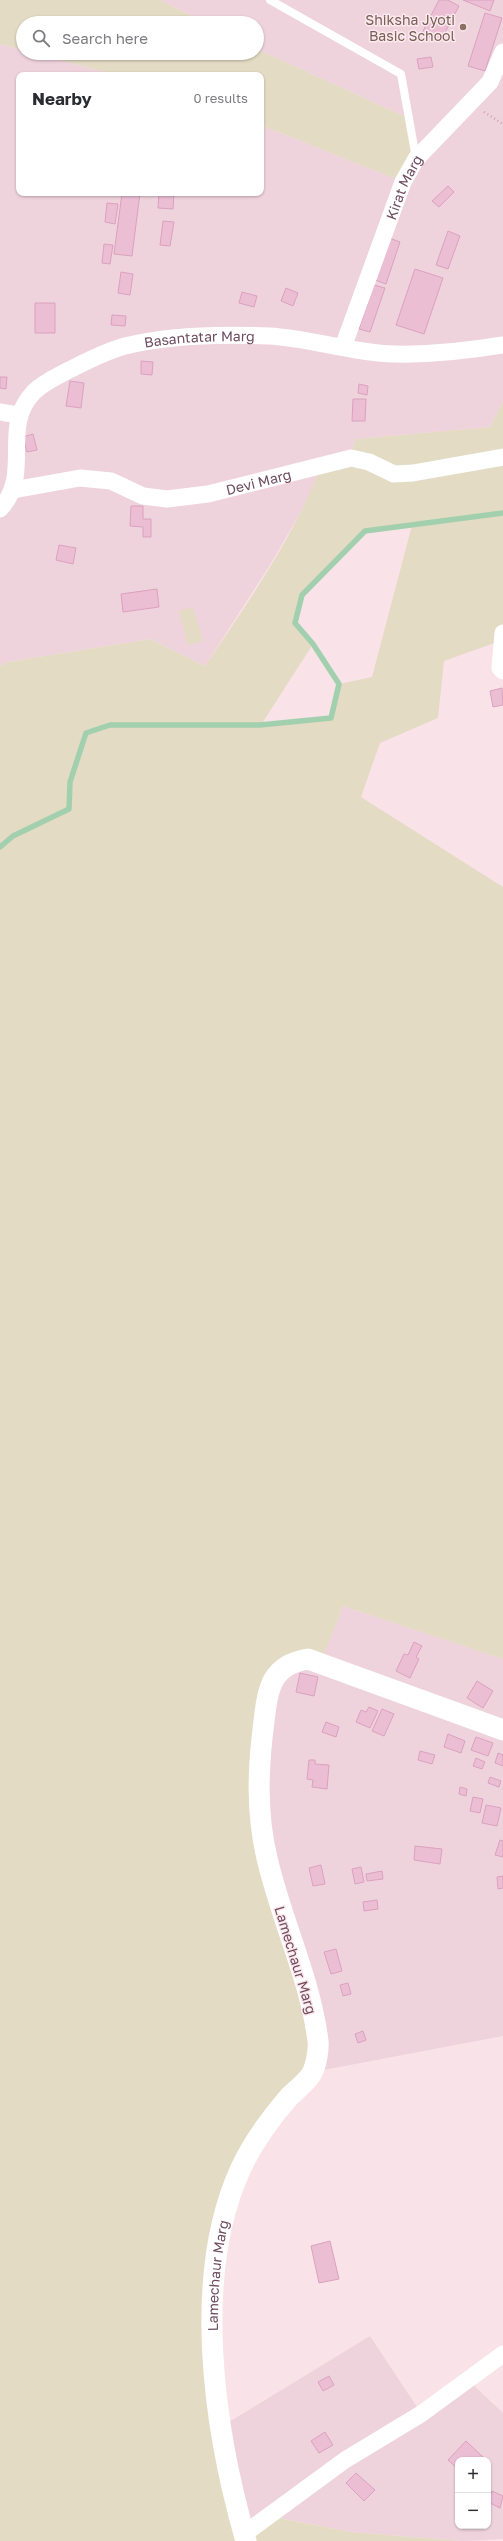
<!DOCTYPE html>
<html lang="en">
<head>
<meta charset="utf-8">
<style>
  :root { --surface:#fff; --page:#f2f2f3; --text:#2b2b33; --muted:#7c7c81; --line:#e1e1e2 }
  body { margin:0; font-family:"Golos Text",sans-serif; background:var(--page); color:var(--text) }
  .controls { position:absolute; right:12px; bottom:12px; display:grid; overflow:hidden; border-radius:8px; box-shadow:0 1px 3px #0004 }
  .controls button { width:36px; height:36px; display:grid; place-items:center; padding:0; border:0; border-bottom:1px solid var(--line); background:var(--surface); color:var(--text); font:20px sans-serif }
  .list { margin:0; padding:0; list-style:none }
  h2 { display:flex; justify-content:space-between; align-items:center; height:52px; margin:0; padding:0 16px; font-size:17px }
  h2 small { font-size:13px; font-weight:400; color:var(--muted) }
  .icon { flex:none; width:22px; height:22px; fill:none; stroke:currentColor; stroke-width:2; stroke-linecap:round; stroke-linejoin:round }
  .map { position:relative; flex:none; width:503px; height:2541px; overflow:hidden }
  .search { position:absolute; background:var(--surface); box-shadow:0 1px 3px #0004; left:16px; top:16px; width:248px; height:44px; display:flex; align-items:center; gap:10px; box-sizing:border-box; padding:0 14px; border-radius:22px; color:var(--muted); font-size:15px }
  .panel { position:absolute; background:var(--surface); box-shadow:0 1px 3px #0004; left:16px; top:72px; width:248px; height:124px; border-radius:8px }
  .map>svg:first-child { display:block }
  .residential { fill:#efd3dc; fill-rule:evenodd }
  .green { fill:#e4dbc4; fill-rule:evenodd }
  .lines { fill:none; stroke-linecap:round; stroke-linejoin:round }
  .stream { stroke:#a2d0af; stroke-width:5.5 }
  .building { fill:#ebbed4; stroke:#dba1be }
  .path { stroke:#cfa2b8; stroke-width:2.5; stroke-dasharray:1 3; stroke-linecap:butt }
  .service { stroke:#fff; stroke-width:8 }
  .minor { stroke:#fff; stroke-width:17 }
  .tertiary { stroke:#fff; stroke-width:21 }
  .education-dot { fill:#8d6e63; stroke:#fce9ee; stroke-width:1.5 }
  .labels { text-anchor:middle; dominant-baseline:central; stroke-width:3; stroke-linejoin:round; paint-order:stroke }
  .education-label { font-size:14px; fill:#785e54; stroke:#fce9ee; text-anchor:end }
  .street-label { font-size:14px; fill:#6e4d5e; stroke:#fce9ee }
</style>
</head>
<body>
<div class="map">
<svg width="503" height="2541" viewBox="0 0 503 2541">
  <rect width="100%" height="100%" fill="#f9e3e9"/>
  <path class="residential" d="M161,0H503V401L490,427L355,439L351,458L320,467L309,498L270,565L205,666L150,639L7,662L0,666V44L23,50V53H33L116,75H19V193H261V125L403,182L408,118L257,49V23H205Z
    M343,1606L503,1659V2036L313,2072L266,1857L267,1695L294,1661L321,1662Z
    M370,2336L421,2413L469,2381L503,2413V2539L463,2541L351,2532L269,2516L244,2534L219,2428ZM458,2460H488V2526H458Z"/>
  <path class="green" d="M0,0H161L205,23H23V50L0,44Z
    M257,49L408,118L416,159L403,182L261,125V75H116L33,53H257Z
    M503,401V640L444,661L438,718L380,743L361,797L503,887V1659L343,1606L321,1663L282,1668L258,1807L319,2044L241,2168L211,2318L244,2534L268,2516L351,2532L463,2541H0V666L7,662L150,639L205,666C247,603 294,538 320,467L351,458L355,439L490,427ZM412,525L372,677L339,684L330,718L261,725L313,644L295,623L302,595L365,531Z
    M193,607L203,641L188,645L179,611Z"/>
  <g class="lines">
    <path class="stream" d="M0,847L13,836L69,809L70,782L86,733L110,725H260L331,718L339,684L313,644L295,623L302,595L365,531L503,513"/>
  </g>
  <path class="building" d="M439,0H448L459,6L440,42L422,33Z
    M463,0H494L490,11Z
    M485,13L502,18L485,71L468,66Z
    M431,57L433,67L419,69L417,59Z
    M448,186L454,192L439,207L432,201Z
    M122,193H140L132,256L114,254Z
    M159,193H174L173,209L158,208Z
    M107,203L118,204L115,224L105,222Z
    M163,221L174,222L170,246L160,245Z
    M448,231L460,236L448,269L436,265Z
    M389,238L400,242L386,284L375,280Z
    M104,244L113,245L110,264L102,263Z
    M415,269L443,278L424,334L396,325Z
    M121,272L133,274L130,295L118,293Z
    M374,285L385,288L370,332L359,329Z
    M286,288L298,293L293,306L281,301Z
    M242,292L257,296L254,307L239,303Z
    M35,303H55V333H35Z
    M112,315L126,316L125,326L111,325Z
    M141,361L153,362L152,375L141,374Z
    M0,377H7L6,389L0,388Z
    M70,381L84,383L81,408L66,406Z
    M359,384L368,386L367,395L358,393Z
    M353,399H366L365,421H352Z
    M33,434L37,450L27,452L23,437Z
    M131,506H143V519H151V537H143V527L130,526Z
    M59,545L76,548L73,564L56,560Z
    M157,589L159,607L123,612L121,594Z
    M502,688L503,705L493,707L490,691Z
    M414,1642L422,1646L416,1657L419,1659L410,1678L396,1671L404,1654L408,1655Z
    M300,1673L318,1677L314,1696L296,1692Z
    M477,1681L493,1691L483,1708L467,1698Z
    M369,1707L378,1711L370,1728L356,1722L361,1710L366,1712Z
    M382,1709L394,1714L384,1736L372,1731Z
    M326,1722L339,1727L336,1737L322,1732Z
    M448,1734L465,1741L461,1753L444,1747Z
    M476,1737L493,1743L488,1756L471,1750Z
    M420,1751L435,1755L432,1764L418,1760Z
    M498,1753L503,1755V1766L495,1763Z
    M476,1758L485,1762L482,1769L473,1766Z
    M309,1760H315V1764L329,1765L327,1789L312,1787L313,1780L307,1779Z
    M490,1777L501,1781L499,1787L488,1783Z
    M460,1787L467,1789L466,1796L459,1794Z
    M473,1797L483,1799L480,1813L470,1811Z
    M486,1805L501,1808L497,1826L482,1823Z
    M500,1840L503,1841V1857L495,1855Z
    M415,1846L442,1849L440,1864L414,1860Z
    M321,1865L325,1884L313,1886L309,1868Z
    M361,1867L364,1882L355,1884L352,1869Z
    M382,1871L383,1879L367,1881L366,1874Z
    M503,1876V1888L498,1889L497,1877Z
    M377,1900L378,1909L364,1911L363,1902Z
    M336,1949L342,1971L331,1974L324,1952Z
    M348,1983L351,1994L343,1996L340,1985Z
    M363,2031L366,2040L358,2043L355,2034Z
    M330,2241L339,2279L319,2283L311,2246Z
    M329,2376L334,2385L323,2391L318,2382Z
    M325,2432L333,2445L319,2453L311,2441Z
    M466,2441L485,2459L458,2460V2469L448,2460Z
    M356,2473L375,2490L364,2501L346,2483Z
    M492,2491L503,2496L500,2508L488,2502Z"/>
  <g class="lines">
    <path class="path" d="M484,112L503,124"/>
    <path class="service" d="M270,0L401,74L416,158"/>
    <g class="minor">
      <path id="s1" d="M343,347L403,182L416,159L490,82L503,52"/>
      <path d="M0,412L18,415"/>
      <path id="s2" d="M13,490L80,478L111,481L143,496L167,499L208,494L351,458L369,462L394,474L413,473L503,457"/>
      <path id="s3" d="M0,509C33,474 0,428 33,393C42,383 58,376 69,370C87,361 106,351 125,346C169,335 224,334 269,336C310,338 352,353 393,354C430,355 467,351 503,345"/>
      <path d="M503,633L500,668L503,671"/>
      <path d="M244,2534L345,2460L421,2414L503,2354"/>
    </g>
    <path class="tertiary" id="s4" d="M246,2541C214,2430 191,2276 241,2168C253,2142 270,2119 289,2097C296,2090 307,2082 312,2073C316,2066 319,2049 318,2041C310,1977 281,1920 267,1858C256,1812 258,1767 264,1721C268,1688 271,1665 308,1659L503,1730"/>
  </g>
  <circle class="education-dot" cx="463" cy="27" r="4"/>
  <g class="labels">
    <g class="education-label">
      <text x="455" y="19">Shiksha Jyoti<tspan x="455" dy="16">Basic School</tspan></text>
    </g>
    <g class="street-label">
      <text stroke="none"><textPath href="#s1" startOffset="171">Kirat Marg</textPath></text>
      <text stroke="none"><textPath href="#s3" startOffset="303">Basantatar Marg</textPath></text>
      <text stroke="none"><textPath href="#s2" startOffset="252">Devi Marg</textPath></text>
      <text transform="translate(296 1960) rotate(73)">Lamechaur Marg</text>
      <text stroke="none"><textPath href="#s4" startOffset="269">Lamechaur Marg</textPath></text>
    </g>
  </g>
</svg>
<div class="controls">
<button>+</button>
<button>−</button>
</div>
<div class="search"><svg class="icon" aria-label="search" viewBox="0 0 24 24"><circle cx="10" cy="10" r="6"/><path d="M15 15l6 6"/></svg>Search here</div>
<section class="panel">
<h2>Nearby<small>0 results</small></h2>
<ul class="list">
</ul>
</section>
</div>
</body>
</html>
